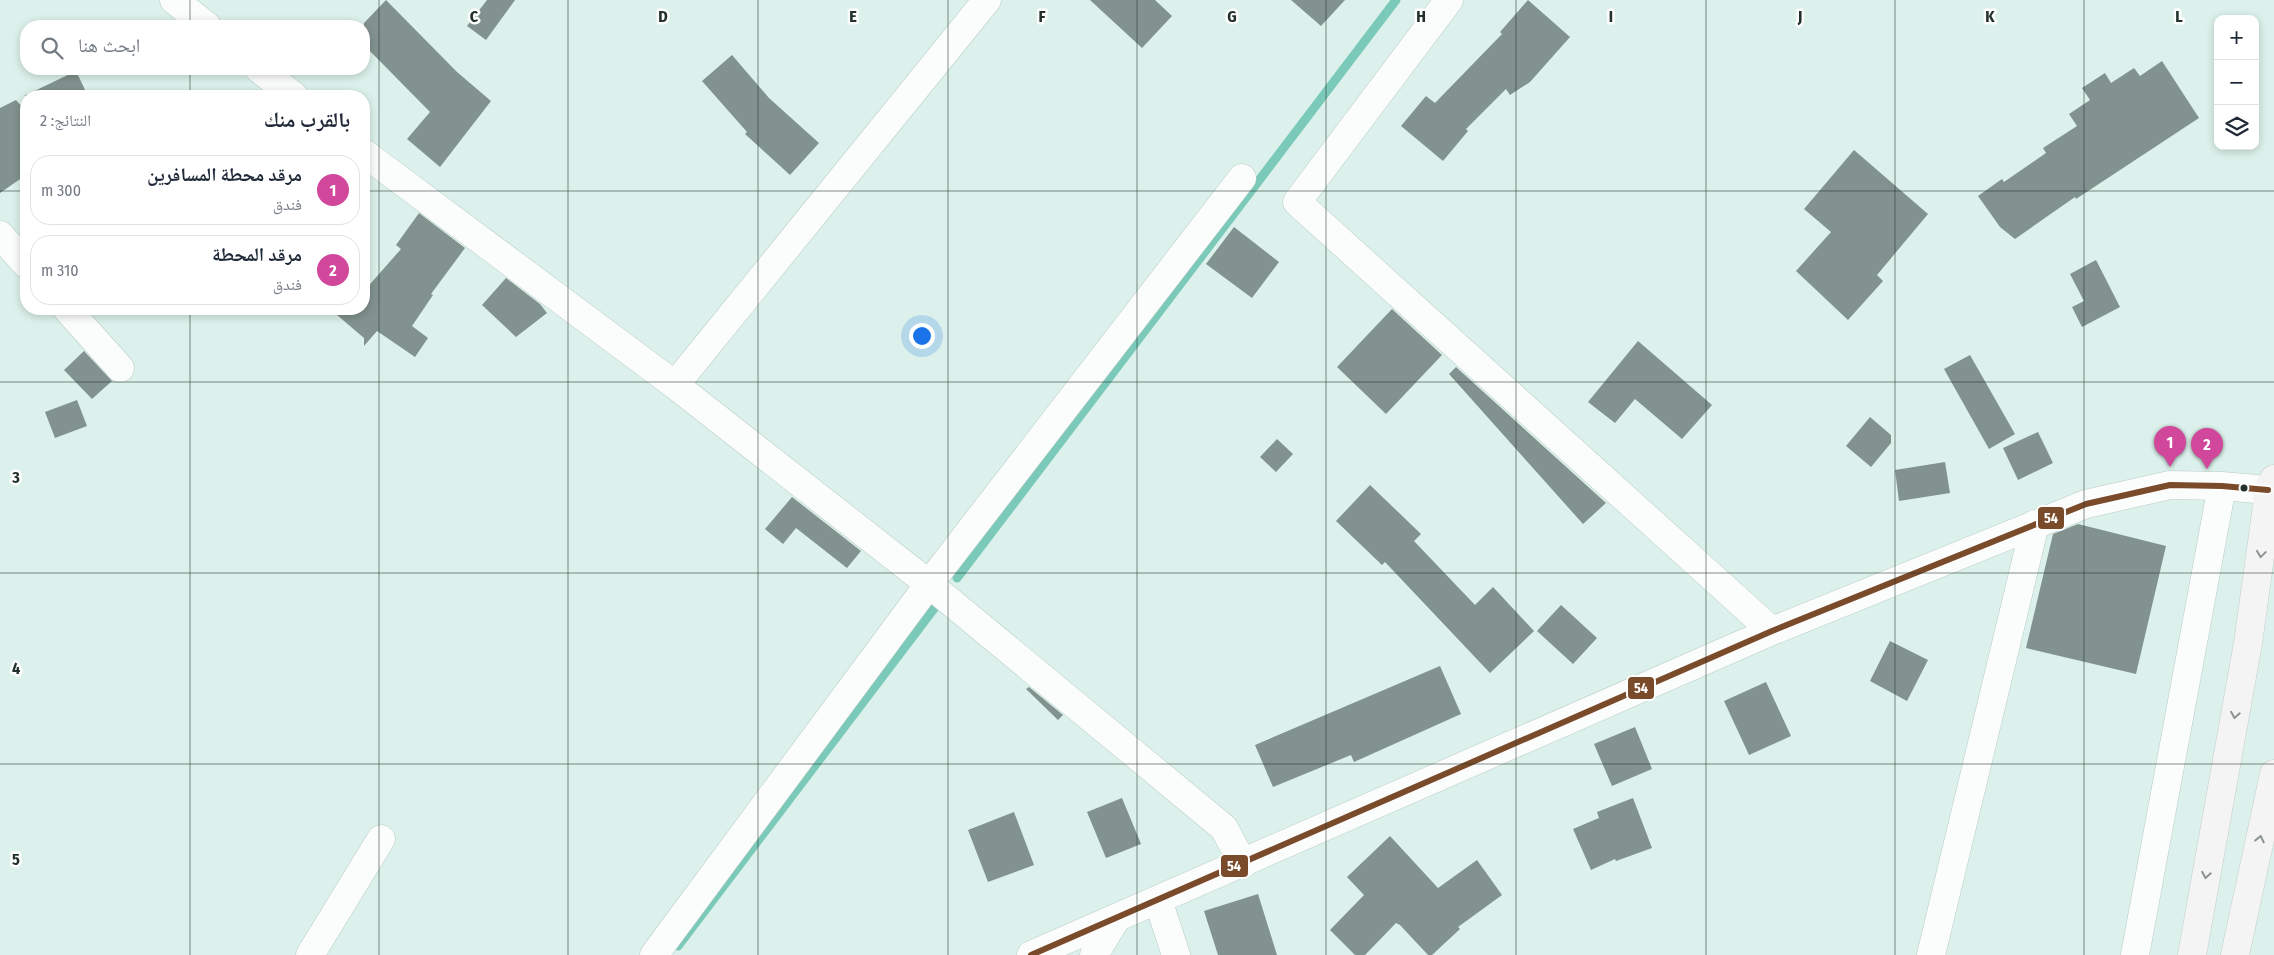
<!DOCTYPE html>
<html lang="ar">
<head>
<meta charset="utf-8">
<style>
  :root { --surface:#fff; --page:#f2f2f3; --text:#1f2937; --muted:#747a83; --line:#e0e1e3; --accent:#637470 }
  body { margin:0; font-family:"Fira Sans Condensed","Noto Naskh Arabic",sans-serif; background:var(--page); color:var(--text); direction:rtl }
  .controls { position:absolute; right:15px; top:15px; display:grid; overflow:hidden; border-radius:10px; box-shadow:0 2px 8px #0003 }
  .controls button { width:45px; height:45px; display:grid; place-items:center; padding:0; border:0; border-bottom:1px solid var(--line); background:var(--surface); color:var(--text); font:25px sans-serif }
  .you { position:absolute; left:921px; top:335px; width:18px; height:18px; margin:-12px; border:4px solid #fff; border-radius:50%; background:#1a73e8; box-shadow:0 0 0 8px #1a73e833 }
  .badge { display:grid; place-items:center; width:32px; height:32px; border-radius:50%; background:var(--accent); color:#fff; font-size:16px; font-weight:700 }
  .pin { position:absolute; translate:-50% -41px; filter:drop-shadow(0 1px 2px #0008) }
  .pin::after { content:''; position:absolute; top:26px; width:18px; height:15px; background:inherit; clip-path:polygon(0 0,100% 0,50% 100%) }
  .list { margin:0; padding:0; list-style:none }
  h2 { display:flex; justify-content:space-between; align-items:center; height:65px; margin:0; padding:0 20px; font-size:21px }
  h2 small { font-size:16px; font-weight:400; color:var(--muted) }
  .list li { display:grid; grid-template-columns:32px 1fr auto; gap:15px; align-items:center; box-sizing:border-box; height:70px; margin:0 10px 10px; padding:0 10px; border:1px solid var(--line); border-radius:20px }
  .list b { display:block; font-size:19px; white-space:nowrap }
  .list p { margin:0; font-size:16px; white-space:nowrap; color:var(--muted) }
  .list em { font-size:16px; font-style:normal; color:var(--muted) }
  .icon { flex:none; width:28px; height:28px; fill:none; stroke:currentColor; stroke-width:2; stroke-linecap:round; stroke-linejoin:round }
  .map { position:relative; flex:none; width:2274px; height:955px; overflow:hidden; direction:ltr }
  .search { position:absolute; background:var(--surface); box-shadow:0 2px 8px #0003; left:20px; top:20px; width:350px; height:55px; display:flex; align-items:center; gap:12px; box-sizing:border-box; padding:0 18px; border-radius:20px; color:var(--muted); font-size:19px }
  .panel { position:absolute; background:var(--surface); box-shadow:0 2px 8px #0003; left:20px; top:90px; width:350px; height:225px; border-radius:20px; direction:rtl }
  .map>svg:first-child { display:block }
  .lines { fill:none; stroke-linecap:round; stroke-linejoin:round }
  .stream { stroke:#7bcab9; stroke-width:9 }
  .building { fill:#82928e }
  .minor-casing { stroke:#baccc7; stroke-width:29 }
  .major-casing { stroke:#c2cdca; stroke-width:29 }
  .minor { stroke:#fafdfc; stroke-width:28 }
  .major { stroke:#f4f4f4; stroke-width:28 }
  .bus-1-casing { stroke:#fdfdfd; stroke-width:10 }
  .bus-1 { stroke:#7a4b2a; stroke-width:6 }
  .oneway { stroke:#8b9290 }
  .grid { fill:none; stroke:#22312d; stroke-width:1; stroke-opacity:0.55 }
  .bus-dot { fill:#22312d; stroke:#fdfdfd; stroke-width:2 }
  .grid-label { font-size:16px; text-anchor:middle; font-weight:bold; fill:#22312d; stroke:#fdfdfd; stroke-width:5; stroke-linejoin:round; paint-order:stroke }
  .line-badge { stroke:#fdfdfd; stroke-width:2 }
  .badge-label { font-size:14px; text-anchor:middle; font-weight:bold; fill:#fff }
</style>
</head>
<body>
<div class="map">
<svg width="2274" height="955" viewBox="0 0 2274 955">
  <rect width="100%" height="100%" fill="#dcf1eb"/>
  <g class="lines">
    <path class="stream" d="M957,578L1396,0
      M678,946L939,602"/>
  </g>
  <path class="building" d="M386,0L457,72L491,101L440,167L407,139L430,112L364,45V23Z
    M487,0H515L486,40L467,26Z
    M1090,0H1155L1172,16L1142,48Z
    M1291,0H1345L1321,26Z
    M1528,0L1570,37L1530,82L1510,95L1506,89L1466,129L1468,131L1443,161L1401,126L1426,96L1435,103L1502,34L1500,32Z
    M732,55L769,98L819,143L790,175L745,134L747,132L702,81Z
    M2162,61L2199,118L2076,199L2075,197L2015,239L2000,227L1978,196L2002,179L2004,182L2046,153L2043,148L2077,126L2069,114L2090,100L2082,88L2105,73L2111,83L2134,68L2140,76Z
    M76,71L88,96H24Z
    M16,100L26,111V175L0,193V108Z
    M1854,150L1928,214L1877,275L1883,281L1848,320L1796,271L1831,232L1804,209Z
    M419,213L465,248L431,294L433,295L412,326L428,338L415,357L377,331L364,346V338L330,309H364V291L401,249L396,245Z
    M1234,227L1279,262L1252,298L1206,264Z
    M2096,260L2120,307L2082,327L2072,307L2084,301L2070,274Z
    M506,278L540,304L547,313L516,337L482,305Z
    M1392,309L1442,355L1386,414L1337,367Z
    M1638,341L1712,405L1682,439L1635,399L1615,423L1588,402Z
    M84,351L112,381L92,399L64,370Z
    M1970,355L2015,434L1989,449L1944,369Z
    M1456,367L1606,503L1583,524L1449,374Z
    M77,400L87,426L55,438L45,412Z
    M1870,417L1891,435V443L1871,467L1846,446Z
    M2038,432L2053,463L2018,480L2003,448Z
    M1277,439L1293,454L1276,472L1260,457Z
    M1945,462L1950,493L1899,501L1895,470Z
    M1370,485L1421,534L1414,541L1475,605L1493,587L1534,631L1490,673L1385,562L1382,565L1336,521Z
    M792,497L861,551L847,568L796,528L783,544L765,529Z
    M2078,524L2166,546L2136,674L2026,648L2053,534Z
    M1561,605L1597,638L1573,664L1537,631Z
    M1890,641L1928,660L1907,701L1870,681Z
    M1440,666L1461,714L1354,762L1351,755L1273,787L1255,745Z
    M1766,682L1791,736L1749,755L1724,701Z
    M1029,687L1063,715L1058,720L1026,689Z
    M1635,727L1652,769L1612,786L1594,744Z
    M1122,798L1141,844L1106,858L1087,812Z
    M1633,798L1652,848L1616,861L1615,859L1591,870L1573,829L1599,818L1597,812Z
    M1014,812L1034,865L988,882L968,830Z
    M1390,836L1438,888L1477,860L1502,895L1458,927L1460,929L1432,955H1428L1400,925L1396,923L1365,955H1355L1330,930L1364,895L1347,877Z
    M1258,894L1277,955H1218L1204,911Z"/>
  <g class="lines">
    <defs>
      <path id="minor" d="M174,0L207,26
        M1449,0L1297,202L1772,631
        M259,69L294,96
        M364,153L675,385L929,584L1224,828L1243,864
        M0,235L26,264
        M67,309L120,368
        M675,385L987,0
        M1158,900L1176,955
        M310,955L381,839
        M654,955L929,584L1242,178
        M1031,955L1772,631L2086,504L2170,485L2222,486L2268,490
        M1094,955L1116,919
        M1931,955L2035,524
        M2135,955L2222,486"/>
      <path id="major" d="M2274,479C2265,492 2265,507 2274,520
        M2192,955L2248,643L2267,506
        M2235,955L2274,774"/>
    </defs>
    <use href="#minor" class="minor-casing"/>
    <use href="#major" class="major-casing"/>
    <use href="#minor" class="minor"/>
    <use href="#major" class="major"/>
    <defs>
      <path id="bus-1" d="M1031,955L1772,631L2086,504L2170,485L2222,486L2268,490"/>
    </defs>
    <use href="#bus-1" class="bus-1-casing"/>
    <use href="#bus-1" class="bus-1"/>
  </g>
  <defs><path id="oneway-chevron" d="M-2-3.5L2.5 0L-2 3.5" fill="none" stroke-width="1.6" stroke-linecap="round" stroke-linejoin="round" transform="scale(1.25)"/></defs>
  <g class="oneway">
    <use href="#oneway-chevron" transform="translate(2261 554) rotate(98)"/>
    <use href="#oneway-chevron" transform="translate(2235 715) rotate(100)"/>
    <use href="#oneway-chevron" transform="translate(2260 839) rotate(-78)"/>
    <use href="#oneway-chevron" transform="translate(2206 875) rotate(100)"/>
  </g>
  <path class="grid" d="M190,0V26M379,0V955M568,0V955M758,0V955M948,0V955M1137,0V955M1326,0V955M1516,0V955M1706,0V955M1895,0V955M2084,0V955M190,69V96M0,191H26M364,191H2274M190,309V955M0,382H2274M0,573H2274M0,764H2274"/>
  <circle class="bus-dot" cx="2244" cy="488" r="4.5"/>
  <g class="grid-label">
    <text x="474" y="22">C</text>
    <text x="663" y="22">D</text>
    <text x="853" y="22">E</text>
    <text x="1042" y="22">F</text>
    <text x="1232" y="22">G</text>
    <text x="1421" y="22">H</text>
    <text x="1611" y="22">I</text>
    <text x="1800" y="22">J</text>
    <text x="1990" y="22">K</text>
    <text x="2179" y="22">L</text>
    <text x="16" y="483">3</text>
    <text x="16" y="674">4</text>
    <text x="16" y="865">5</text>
  </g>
  <g class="line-badge">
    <rect x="2037" y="506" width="28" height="24" rx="5" fill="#7a4b2a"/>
    <rect x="1627" y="676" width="28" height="24" rx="5" fill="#7a4b2a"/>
    <rect x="1220" y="854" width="29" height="24" rx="5" fill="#7a4b2a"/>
  </g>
  <g class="badge-label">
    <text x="2051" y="523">54</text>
    <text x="1641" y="693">54</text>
    <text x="1234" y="871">54</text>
  </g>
</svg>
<div class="controls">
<button>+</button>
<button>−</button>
<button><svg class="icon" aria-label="layers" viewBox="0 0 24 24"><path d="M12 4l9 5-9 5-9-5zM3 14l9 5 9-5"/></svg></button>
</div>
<div class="you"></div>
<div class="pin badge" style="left:2170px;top:467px;background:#d1479c">1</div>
<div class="pin badge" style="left:2207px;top:469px;background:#d1479c">2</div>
<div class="search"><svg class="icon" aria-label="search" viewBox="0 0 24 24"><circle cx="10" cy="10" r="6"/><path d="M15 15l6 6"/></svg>ابحث هنا</div>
<section class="panel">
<h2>بالقرب منك<small>النتائج: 2</small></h2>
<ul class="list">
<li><span class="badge" style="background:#d1479c">1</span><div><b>مرقد محطة المسافرين</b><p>فندق</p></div><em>300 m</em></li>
<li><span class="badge" style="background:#d1479c">2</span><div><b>مرقد المحطة</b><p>فندق</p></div><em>310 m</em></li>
</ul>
</section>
</div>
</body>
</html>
